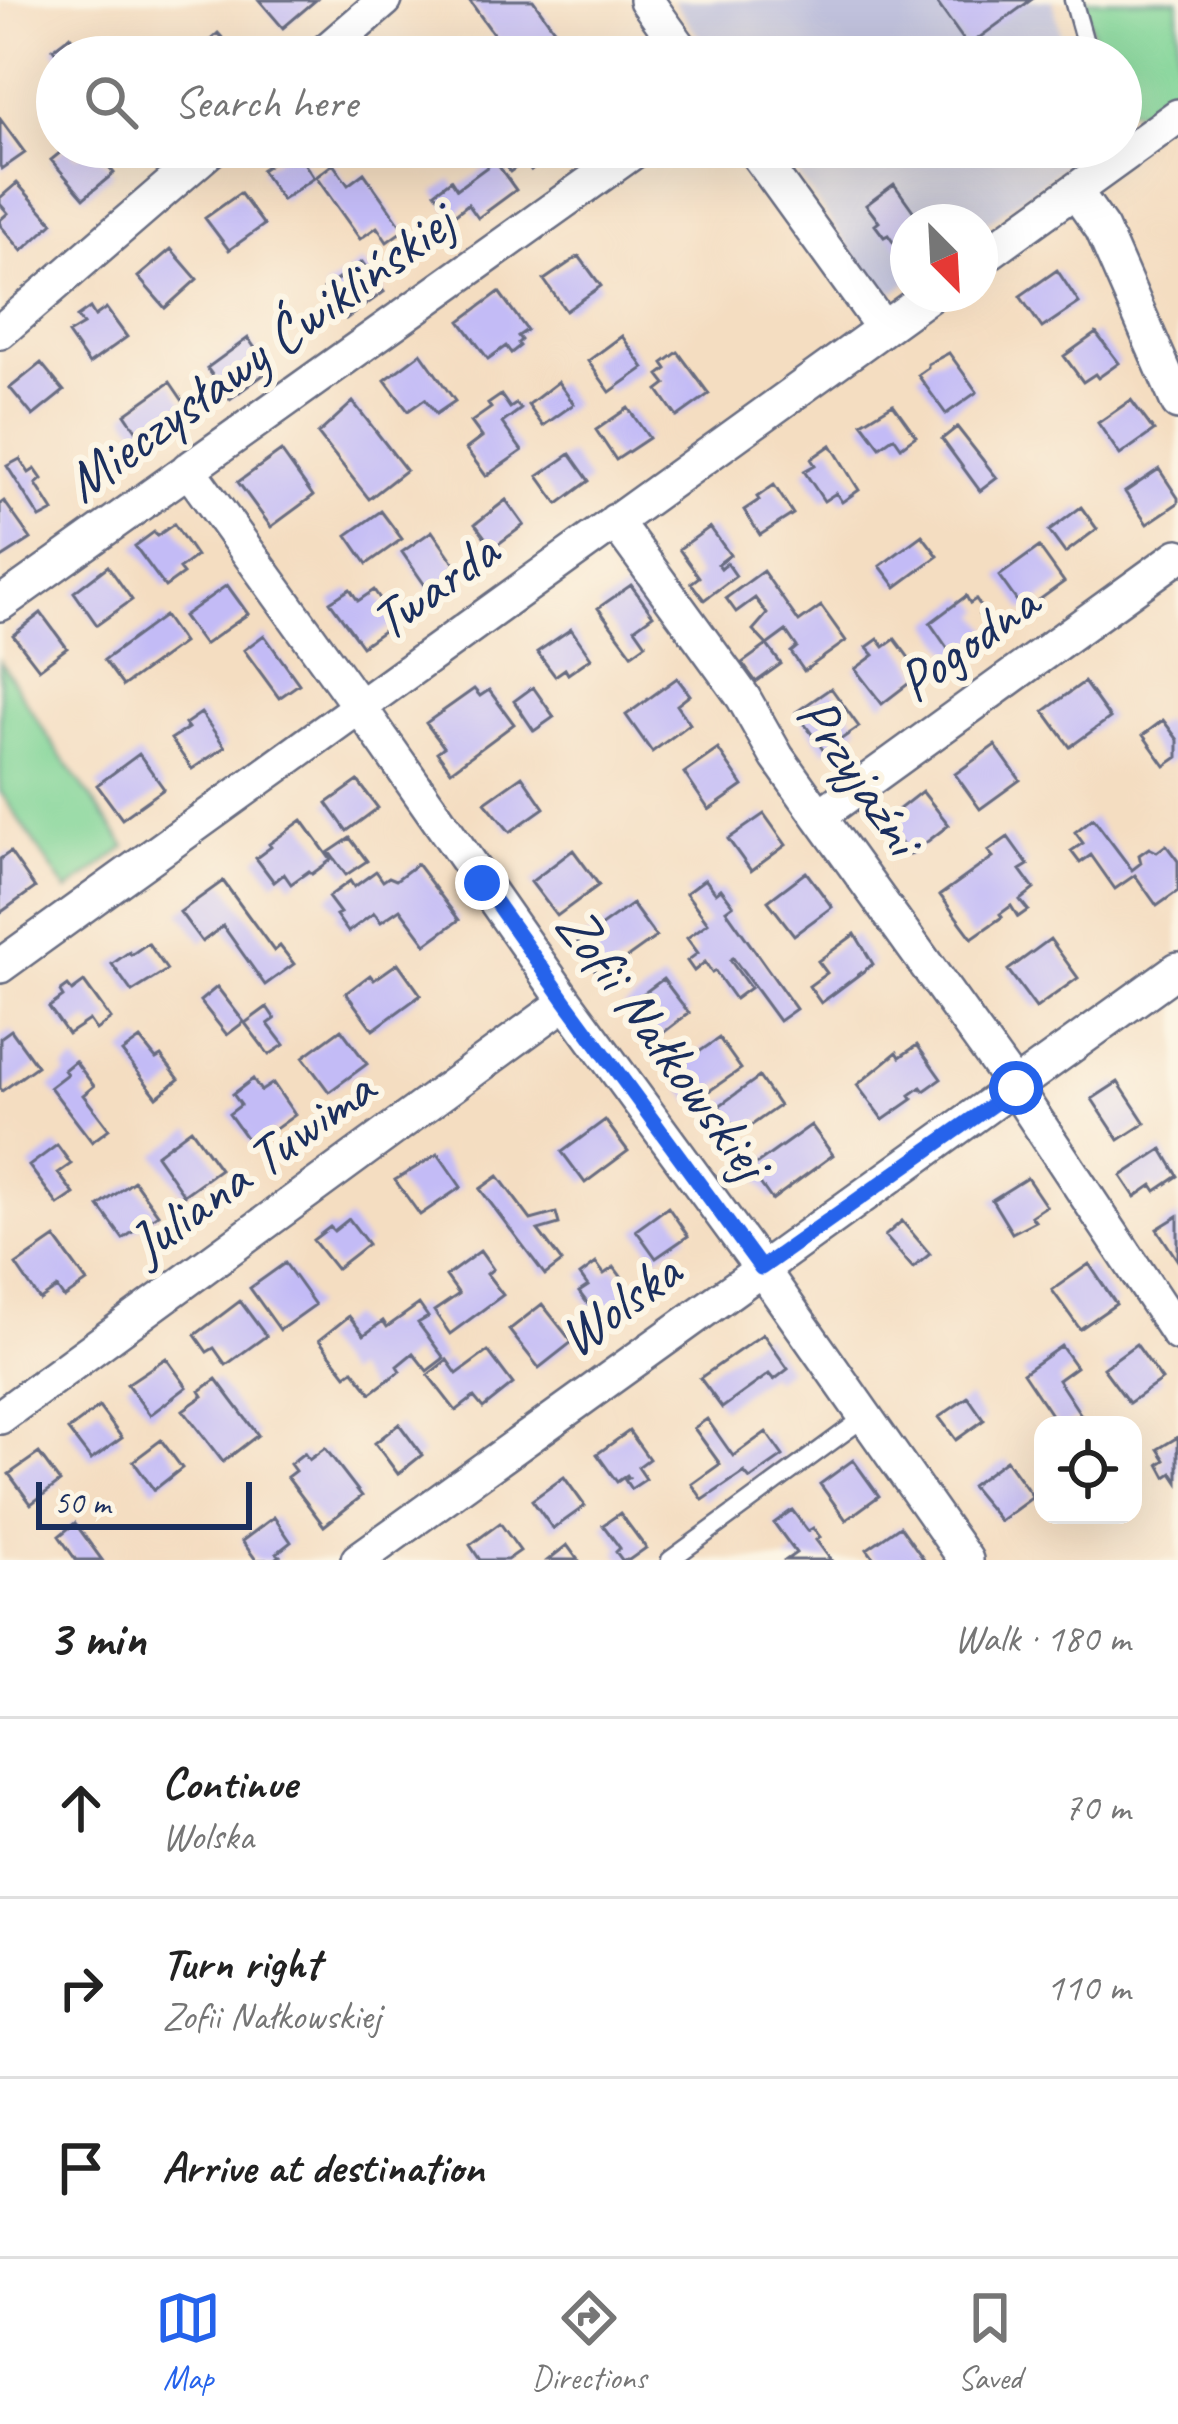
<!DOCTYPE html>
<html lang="en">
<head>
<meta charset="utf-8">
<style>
  :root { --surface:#fff; --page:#f2f2f2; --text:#222; --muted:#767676; --line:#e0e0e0; --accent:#2563eb }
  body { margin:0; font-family:Caveat,sans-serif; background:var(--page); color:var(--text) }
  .controls { position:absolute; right:36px; bottom:36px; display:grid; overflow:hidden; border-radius:24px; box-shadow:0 12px 48px #0002 }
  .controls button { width:108px; height:108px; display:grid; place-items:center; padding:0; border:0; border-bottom:3px solid var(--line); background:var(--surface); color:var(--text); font:60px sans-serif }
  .compass { position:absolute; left:890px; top:204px; width:108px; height:108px; border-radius:50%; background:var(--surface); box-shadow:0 12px 48px #0002; rotate:156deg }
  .scale { position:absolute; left:36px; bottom:30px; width:216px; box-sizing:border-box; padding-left:12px; border:6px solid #1b2f5e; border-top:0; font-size:33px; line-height:42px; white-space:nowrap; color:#1b2f5e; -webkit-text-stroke:9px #fcf5e5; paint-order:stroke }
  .stop { position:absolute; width:36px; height:36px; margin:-27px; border:9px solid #2563eb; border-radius:50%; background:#fff }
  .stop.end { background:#2563eb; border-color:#fff; box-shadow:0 3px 12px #0008 }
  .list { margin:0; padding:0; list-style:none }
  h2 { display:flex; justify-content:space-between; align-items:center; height:156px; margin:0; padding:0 48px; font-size:51px }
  h2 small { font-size:39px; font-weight:400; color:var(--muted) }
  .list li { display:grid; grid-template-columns:78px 1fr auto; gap:36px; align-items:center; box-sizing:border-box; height:180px; padding:0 48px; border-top:3px solid var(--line) }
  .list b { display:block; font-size:45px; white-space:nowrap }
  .list p { margin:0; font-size:39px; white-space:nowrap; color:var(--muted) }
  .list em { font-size:39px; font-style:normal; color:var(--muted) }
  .icon { flex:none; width:66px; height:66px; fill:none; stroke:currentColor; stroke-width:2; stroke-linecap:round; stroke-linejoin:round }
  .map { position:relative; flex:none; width:1178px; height:1560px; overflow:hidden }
  .search { position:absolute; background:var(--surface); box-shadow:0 12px 48px #0002; left:36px; right:36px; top:36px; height:132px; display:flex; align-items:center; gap:30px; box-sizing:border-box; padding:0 42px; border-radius:66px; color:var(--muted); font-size:45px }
  .sheet { height:696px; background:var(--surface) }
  nav { display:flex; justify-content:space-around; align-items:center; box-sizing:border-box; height:168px; border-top:3px solid var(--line); background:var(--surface); font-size:33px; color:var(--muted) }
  nav a { display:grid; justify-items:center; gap:6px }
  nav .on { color:var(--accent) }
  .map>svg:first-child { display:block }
  .industrial { fill:#c1c2dd }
  .green { fill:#80d497; stroke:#4e827a; stroke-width:3 }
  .building { fill:#c3bbf6 }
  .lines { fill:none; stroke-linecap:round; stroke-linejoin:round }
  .service-casing { stroke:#676c81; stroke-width:21 }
  .minor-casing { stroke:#676c81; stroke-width:38 }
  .service { stroke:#fff; stroke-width:16 }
  .minor { stroke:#fff; stroke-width:33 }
  .route { stroke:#2563eb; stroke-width:15 }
  .labels { text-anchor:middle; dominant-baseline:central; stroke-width:12; stroke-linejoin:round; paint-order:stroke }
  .street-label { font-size:57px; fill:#1b2f5e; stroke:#fcf5e5 }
</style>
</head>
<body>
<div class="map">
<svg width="1178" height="1560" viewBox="0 0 1178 1560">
  <rect width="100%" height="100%" fill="#fcf5e5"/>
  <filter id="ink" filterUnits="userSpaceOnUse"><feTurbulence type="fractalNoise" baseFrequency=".00833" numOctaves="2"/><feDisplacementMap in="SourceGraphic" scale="24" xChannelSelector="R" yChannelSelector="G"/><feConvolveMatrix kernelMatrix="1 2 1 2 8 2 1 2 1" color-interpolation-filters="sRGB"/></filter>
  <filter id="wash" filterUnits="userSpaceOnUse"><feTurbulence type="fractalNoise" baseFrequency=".004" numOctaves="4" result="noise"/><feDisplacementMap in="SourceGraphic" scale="48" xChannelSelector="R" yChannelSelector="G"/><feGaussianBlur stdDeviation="2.7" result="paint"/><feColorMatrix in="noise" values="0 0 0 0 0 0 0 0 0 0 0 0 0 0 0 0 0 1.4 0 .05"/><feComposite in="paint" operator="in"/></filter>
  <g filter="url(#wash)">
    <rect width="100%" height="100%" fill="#f4ddc1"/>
    <path class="industrial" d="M673,0H1053L1066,57H713Z
      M778,147H1086V149L980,228V222H908V282L895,292L879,289Z"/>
    <path class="green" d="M1086,0H1178V99C1158,112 1142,120 1121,104V57H1100L1084,3Z
      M0,661L54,746L126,847L67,891L0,791Z"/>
    <g id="blocks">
      <path class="building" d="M259,0H316L283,28Z
        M469,0H533L574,57H510Z
        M935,0H1031L968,46Z
        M218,33L240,57H192Z
        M70,36L86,57H59L53,49Z
        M451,45L460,57H434Z
        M0,119L25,153L2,169L0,166Z
        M67,147L77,157L92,147L114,173L84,198L51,160Z
        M505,147H514L517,151L523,147H554L557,151L531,170L525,161L510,172L496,153Z
        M294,148L314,178L282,200L261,170Z
        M495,161L516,190L478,218L468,204L453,216L435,192L451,180L457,189Z
        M333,164L348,185L364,173L404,230L387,242L377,227L360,239L316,177Z
        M17,183L53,223L22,251L0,225V220L8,213L0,204V198Z
        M894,184L921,222H908V243L898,249L888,235L884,237L875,225L879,222L866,205Z
        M240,193L264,225L229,250L205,218Z
        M171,249L197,279L165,308L138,277Z
        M579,256L601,286L566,311L544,280Z
        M362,262L384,292L346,319L324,289Z
        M1057,270L1079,303L1042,328L1020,296Z
        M499,292L527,330L518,336L521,340L518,343L520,346L511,353L506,346L488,359L460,321Z
        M90,308L95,316L106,308L127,337L89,364L68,334L83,325L77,317Z
        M1096,333L1119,363L1098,378L1095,374L1083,382L1064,356Z
        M622,336L644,368L610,392L588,361Z
        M248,338L270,370L230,399L207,368Z
        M678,352L709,394L677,417L658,390L666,384L659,375L667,369L663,363Z
        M421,353L455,401L436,414L425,399L408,411L385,380Z
        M949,353L977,392L946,414L918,375L928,368V364Z
        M41,363L64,391L33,416L10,388Z
        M170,382L187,407L142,439L125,414Z
        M558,382L574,404L543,426L528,405Z
        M501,395L510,408L516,404L521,409L502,423L522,451L486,476L466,449L482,437L471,422L491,408L488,404Z
        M1131,400L1154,431L1120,455L1098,423Z
        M353,402L406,470L369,499L318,434Z
        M893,404L916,436L901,447L894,437L880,447L862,423Z
        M628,408L649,438L616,460L596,430Z
        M957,427L997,478L980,491L942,439Z
        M831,445L859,490L842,502L836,493L824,501L804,471L815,465L811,459Z
        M281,451L313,496L271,527L238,482Z
        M570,454L589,481L558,504L538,476Z
        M20,459L29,473L35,469L42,479L36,484L53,511L40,518L7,466Z
        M1159,469L1178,498V503L1147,524L1125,492Z
        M774,485L793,514L760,535L744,510L759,500L757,497Z
        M506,500L524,525L493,548L475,524Z
        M4,501L31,539L0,559V504Z
        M1081,507L1097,529L1065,553L1049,531Z
        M381,511L402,539L367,564L347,535Z
        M174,524L196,556L179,569L183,574L165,587L135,546L154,532L157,536Z
        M710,527L730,555L718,564L721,568L727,563L736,576L704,600L691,583L699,577L679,549Z
        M432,531L459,570L429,591L402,552Z
        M922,535L938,556L896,587L880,566Z
        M1039,547L1064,582L1024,611L999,576Z
        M108,566L132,600L97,625L74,592Z
        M763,571L799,622L821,606L846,641L804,671L791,652L797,647L786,631L767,645L753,630L767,614L755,598L736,612L726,598Z
        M227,585L248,614L204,645L183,616Z
        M631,585L653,615L635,628L646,644L632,654L598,608Z
        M350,589L358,601L374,590L396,622L362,646L330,602Z
        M966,596L970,603L976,599L984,611L979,615L990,631L970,644L972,648L955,659L930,623Z
        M41,613L67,648L39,669L13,635Z
        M164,616L183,643L123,686L104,660Z
        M571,629L591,658L568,674L565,669L555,676L537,652Z
        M264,635L299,684L279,698L244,650Z
        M878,639L884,647L895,639L921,674L882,704L855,669L874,655L867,647Z
        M767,645L781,664L756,682L742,663Z
        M677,678L690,695L677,705L690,724L652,752L626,715Z
        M1084,682L1110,718L1070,747L1044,711Z
        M533,687L554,717L534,731L514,701Z
        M831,688L859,727L824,751L796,712Z
        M474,689L480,696L489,690L514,724L451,771L437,752L444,747L426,723Z
        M201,713L225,747L192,769L171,739L188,728L185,724Z
        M1163,720L1178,740V757L1165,766L1143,735Z
        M995,745L1020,780L980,809L955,774Z
        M718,749L743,786L709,810L684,773Z
        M139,754L164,789L122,819L97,785Z
        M522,776L544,808L510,832L485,802Z
        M358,781L378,808L347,831L327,803Z
        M922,791L949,825L910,855L884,821Z
        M764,814L786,845L751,871L728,839Z
        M1093,818L1132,870L1141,863L1139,855L1149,848L1157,852L1166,845L1178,861V891L1157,906L1135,875L1115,889L1091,855L1080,863L1071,851L1083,843L1075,832Z
        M302,820L331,860L312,874L309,871L291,884L284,874L274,882L256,858L271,847L269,844Z
        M1008,837L1028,865L1020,870L1034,889L1020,900L1028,910L1018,917L1011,906L1000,914L1002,917L972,938L940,895L993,857L988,851Z
        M350,838L367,861L346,875L329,852Z
        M573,850L599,885L557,916L531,882Z
        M10,852L35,888L0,913V859Z
        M417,864L459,920L426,944L400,909L381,922L374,913L348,932L336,915L340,913L328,897L350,881L354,887L376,871L383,881L389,877L396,880Z
        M806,872L832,907L794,935L768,901Z
        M705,879L716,893L721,889L733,905L726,910L796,1009L779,1021L733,958L730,960L750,988L735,999L715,971L712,973L705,962L694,971L687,961L698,953L687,938L708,923L686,893Z
        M223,881L274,951L280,946L294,964L265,985L223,926L202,942L180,912Z
        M632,904L656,937L600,977L576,944Z
        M855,934L873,964L821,1003L809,986L827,973L818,961Z
        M1050,939L1078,978L1036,1008L1008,970Z
        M148,943L167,970L132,992L112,964L129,952L131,955Z
        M398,963L421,995L373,1030L346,993L370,975L374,980Z
        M663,979L689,1013L650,1043L624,1008Z
        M84,982L111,1019L96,1030L89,1020L68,1034L49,1007L63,997L60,992L68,986L72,991Z
        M217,987L244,1022L227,1035L200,1001Z
        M267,1007L275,1019L268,1024L284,1045L269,1055L245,1023Z
        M341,1029L367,1064L329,1092L303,1057Z
        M11,1030L37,1066L2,1091L0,1088V1038Z
        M719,1038L741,1069L692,1103L670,1072Z
        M140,1039L156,1059L161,1056L179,1079L157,1097L122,1052Z
        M917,1045L941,1079L924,1091L921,1087L910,1095L913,1099L883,1120L857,1085L897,1052L900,1057Z
        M75,1061L94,1086L83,1095L109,1129L92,1142L50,1087L67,1074L64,1070Z
        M759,1077L779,1106L739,1134L719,1106Z
        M253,1079L261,1091L273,1083L295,1115L252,1146L229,1114L241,1105L233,1094Z
        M1118,1082L1145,1123L1119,1140L1092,1099Z
        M605,1120L628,1151L585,1183L562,1152Z
        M811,1125L833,1155L772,1200L750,1169Z
        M191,1129L220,1169L184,1195L156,1155Z
        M57,1145L71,1164L58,1173L74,1194L58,1205L29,1166Z
        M1162,1149L1178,1176L1156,1191L1152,1185L1135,1197L1121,1176Z
        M438,1154L461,1187L420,1215L395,1180Z
        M498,1176L531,1220L556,1213L559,1224L538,1230L562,1262L545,1275L480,1189Z
        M1027,1178L1046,1206L1031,1216L1035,1221L1012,1233L992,1200Z
        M134,1181L158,1214L123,1239L99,1206Z
        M668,1207L688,1236L656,1258L636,1230Z
        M1178,1216V1261L1157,1229Z
        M349,1219L368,1244L336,1269L313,1240L330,1227L334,1231Z
        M902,1221L930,1254L913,1268L885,1236Z
        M55,1238L87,1282L64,1298L57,1288L40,1300L16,1265Z
        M480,1251L493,1269L487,1274L503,1295L450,1334L434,1311L459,1294L446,1276Z
        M285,1263L315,1305L280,1330L250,1288Z
        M596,1263L604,1274L614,1267L634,1294L600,1320L579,1292L588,1286L580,1275Z
        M1089,1264L1116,1304L1080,1329L1052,1290Z
        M240,1301L266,1336L226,1365L214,1348L207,1352L195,1335Z
        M419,1304L428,1317L418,1323L444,1358L427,1371L413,1353L397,1366L400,1371L371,1393L353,1370L346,1375L319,1340L349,1316L364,1335L383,1321L387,1327Z
        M542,1304L572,1342L539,1368L509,1330Z
        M763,1334L788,1369L774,1380L769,1374L722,1408L700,1378Z
        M1136,1344L1162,1380L1129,1403L1103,1368Z
        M1061,1346L1076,1367L1058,1380L1081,1415L1066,1425H1058L1023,1373Z
        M488,1351L513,1384L483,1408L474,1397L456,1411L428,1375L447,1360L457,1374Z
        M166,1358L187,1387L150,1415L127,1384Z
        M216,1379L258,1435L223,1462L183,1410L203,1396L200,1391Z
        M968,1397L984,1420L956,1440L939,1417Z
        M99,1407L122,1438L91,1460L68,1430Z
        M707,1419L733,1456L766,1432L783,1456L750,1479L744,1472L703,1500L692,1484L720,1464L694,1428Z
        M399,1424L422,1455L398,1474L375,1443Z
        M629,1431L649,1459L638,1467L646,1479L631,1489L625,1480L629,1478L627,1475L617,1482L597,1454Z
        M1178,1437V1482L1172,1473L1166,1477L1159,1464L1165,1460L1158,1449Z
        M161,1440L182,1468L154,1490L133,1461Z
        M325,1448L362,1496L324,1526L287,1477L295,1471L290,1464L304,1453L309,1460Z
        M39,1453L60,1482L31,1504L9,1474Z
        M853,1460L879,1496L846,1520L820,1484Z
        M1006,1460L1033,1497L1000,1521L971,1486Z
        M564,1477L585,1506L553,1529L532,1500Z
        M792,1510L808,1531L813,1528L820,1537L816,1540L831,1560H786L796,1553L774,1523Z
        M620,1513L646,1548L629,1560H622L616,1552L620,1548L603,1525Z
        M274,1517L291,1542L277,1553L280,1556L274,1560H256L242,1541Z
        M75,1523L102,1560H76L59,1536Z
        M500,1523L520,1551L507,1560H480L470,1545Z
        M900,1526L924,1560H875L867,1549Z
        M567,1545L578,1560H548Z"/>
    </g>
  </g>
  <g filter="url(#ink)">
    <use href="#blocks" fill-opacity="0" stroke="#676c81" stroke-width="3"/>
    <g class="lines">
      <defs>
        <path id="service" d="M1073,0L1089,57
          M670,1560L865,1417"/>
        <path id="minor" d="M646,0L687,57
          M319,57L385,0
          M752,147L883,328
          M1075,191L1102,229L1178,403
          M980,259L1178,116
          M0,332L214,147
          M188,469L359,706L566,1002L761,1268L966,1560
          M615,521L743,697L777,757L819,816L1015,1088L1178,1334
          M0,604L640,147
          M819,816L1178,556
          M0,966L931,294
          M0,1417L566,1002
          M358,1560L1178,969"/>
      </defs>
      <use href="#service" class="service-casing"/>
      <use href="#minor" class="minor-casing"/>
      <use href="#service" class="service"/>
      <use href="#minor" class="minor"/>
    </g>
  </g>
  <g class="lines" filter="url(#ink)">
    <path class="route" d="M482,883L566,1002L761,1268L1016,1088"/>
  </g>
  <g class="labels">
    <g class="street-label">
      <text transform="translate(259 352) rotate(-36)">Mieczysławy Ćwiklińskiej</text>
      <text transform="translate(434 586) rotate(-36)">Twarda</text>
      <text transform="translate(967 642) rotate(-36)">Pogodna</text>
      <text transform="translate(860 775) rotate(56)">Przyjaźni</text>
      <text transform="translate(663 1042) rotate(54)">Zofii Nałkowskiej</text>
      <text transform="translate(251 1166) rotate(-36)">Juliana Tuwima</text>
      <text transform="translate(619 1304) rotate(-36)">Wolska</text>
    </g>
  </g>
</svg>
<div class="controls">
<button><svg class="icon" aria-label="locate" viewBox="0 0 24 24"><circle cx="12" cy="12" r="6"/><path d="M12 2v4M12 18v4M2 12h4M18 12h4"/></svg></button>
</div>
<svg class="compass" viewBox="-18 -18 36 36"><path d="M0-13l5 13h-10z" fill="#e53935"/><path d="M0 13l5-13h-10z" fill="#767676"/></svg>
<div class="scale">50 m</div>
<div class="stop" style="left:1016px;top:1088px"></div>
<div class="stop end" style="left:482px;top:883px"></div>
<div class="search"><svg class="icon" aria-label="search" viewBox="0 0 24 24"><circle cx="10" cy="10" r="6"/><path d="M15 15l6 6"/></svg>Search here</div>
</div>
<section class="sheet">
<h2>3 min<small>Walk · 180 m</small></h2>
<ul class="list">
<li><svg class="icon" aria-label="ahead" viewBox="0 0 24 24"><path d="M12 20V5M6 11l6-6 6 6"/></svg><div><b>Continue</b><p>Wolska</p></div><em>70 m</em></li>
<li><svg class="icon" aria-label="right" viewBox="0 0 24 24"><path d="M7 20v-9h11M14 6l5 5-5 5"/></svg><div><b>Turn right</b><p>Zofii Nałkowskiej</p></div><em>110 m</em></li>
<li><svg class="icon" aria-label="arrive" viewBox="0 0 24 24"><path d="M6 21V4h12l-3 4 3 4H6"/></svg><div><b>Arrive at destination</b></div></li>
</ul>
</section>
<nav>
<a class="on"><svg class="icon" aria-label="map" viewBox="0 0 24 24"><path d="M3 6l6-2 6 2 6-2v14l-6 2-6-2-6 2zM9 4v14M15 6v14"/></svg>Map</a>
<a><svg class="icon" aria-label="directions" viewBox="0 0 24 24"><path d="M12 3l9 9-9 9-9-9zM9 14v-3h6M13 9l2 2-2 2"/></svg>Directions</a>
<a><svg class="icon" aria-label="saved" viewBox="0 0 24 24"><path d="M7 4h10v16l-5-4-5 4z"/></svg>Saved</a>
</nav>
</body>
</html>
